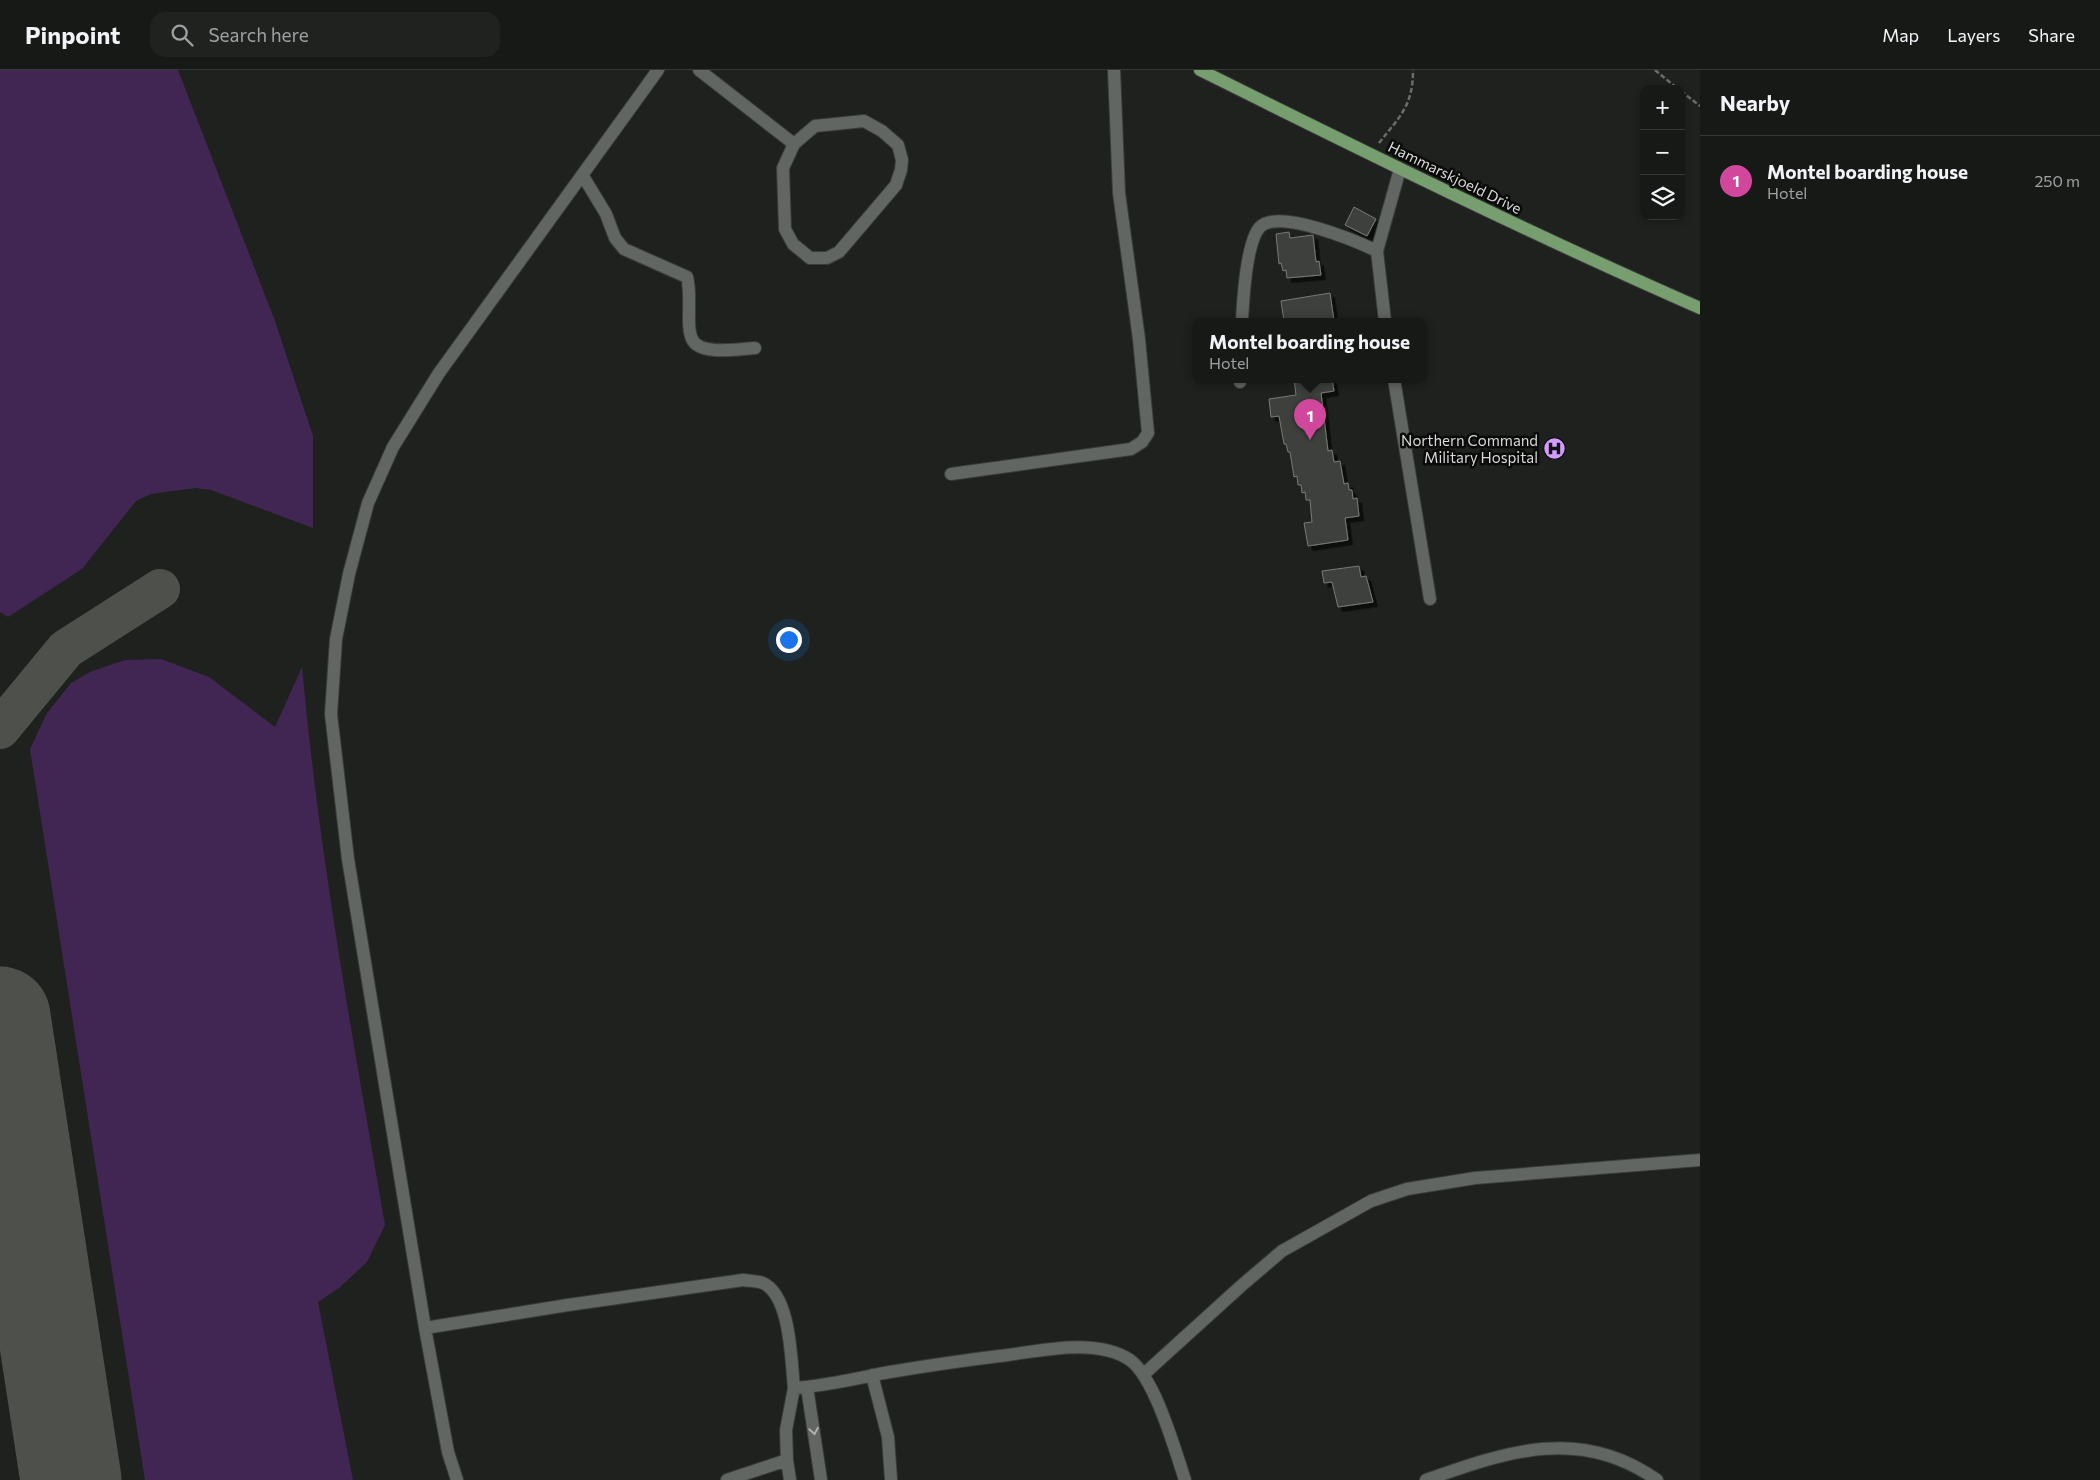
<!DOCTYPE html>
<html lang="en">
<head>
<meta charset="utf-8">
<style>
  :root { --surface:#161916; --page:#1f221f; --text:#f1f3f6; --muted:#9ea0a1; --line:#353835; --accent:#db2777 }
  body { margin:0; font-family:Commissioner,sans-serif; background:var(--page); color:var(--text) }
  .controls { position:absolute; right:15px; top:15px; display:grid; overflow:hidden; border-radius:10px; box-shadow:0 2px 8px #0003 }
  .controls button { width:45px; height:45px; display:grid; place-items:center; padding:0; border:0; border-bottom:1px solid var(--line); background:var(--surface); color:var(--text); font:25px sans-serif }
  .you { position:absolute; left:788px; top:569px; width:18px; height:18px; margin:-12px; border:4px solid #fff; border-radius:50%; background:#1a73e8; box-shadow:0 0 0 8px #1a73e833 }
  .badge { display:grid; place-items:center; width:32px; height:32px; border-radius:50%; background:var(--accent); color:#fff; font-size:16px; font-weight:700 }
  .pin { position:absolute; translate:-50% -41px; filter:drop-shadow(0 1px 2px #0008) }
  .pin::after { content:''; position:absolute; top:26px; width:18px; height:15px; background:inherit; clip-path:polygon(0 0,100% 0,50% 100%) }
  .popup { position:absolute; left:1192px; top:248px; width:235px; height:65px; box-sizing:border-box; display:grid; place-content:center; border-radius:10px; background:var(--surface); filter:drop-shadow(0 1px 4px #0005); font-size:16px; white-space:nowrap; color:var(--muted) }
  .popup b { font-size:19px; color:var(--text) }
  .popup::after { content:''; position:absolute; left:50%; top:100%; margin-left:-10px; border:10px solid transparent; border-top-color:var(--surface) }
  .list { margin:0; padding:0; list-style:none }
  h2 { display:flex; justify-content:space-between; align-items:center; height:65px; margin:0; padding:0 20px; font-size:21px }
  h2 small { font-size:16px; font-weight:400; color:var(--muted) }
  .list li { display:grid; grid-template-columns:32px 1fr auto; gap:15px; align-items:center; box-sizing:border-box; height:90px; padding:0 20px; border-top:1px solid var(--line) }
  .list b { display:block; font-size:19px; white-space:nowrap }
  .list p { margin:0; font-size:16px; white-space:nowrap; color:var(--muted) }
  .list em { font-size:16px; font-style:normal; color:var(--muted) }
  .icon { flex:none; width:28px; height:28px; fill:none; stroke:currentColor; stroke-width:2; stroke-linecap:round; stroke-linejoin:round }
  .map { position:relative; flex:none; width:1700px; height:1410px; overflow:hidden }
  header { display:flex; align-items:center; gap:30px; box-sizing:border-box; height:70px; padding:0 25px; background:var(--surface); border-bottom:1px solid var(--line) }
  header strong { font-size:24px }
  nav { display:flex; gap:28px; margin-inline-start:auto; font-size:18px }
  .search { width:350px; height:45px; background:var(--page); display:flex; align-items:center; gap:12px; box-sizing:border-box; padding:0 18px; border-radius:15px; color:var(--muted); font-size:19px }
  main { display:flex }
  aside { flex:1; background:var(--surface) }
  .map>svg:first-child { display:block }
  .green { fill:#412654 }
  .lines { fill:none; stroke-linecap:round; stroke-linejoin:round }
  .taxiway { stroke:#4e504c; stroke-width:40 }
  .runway { stroke:#4e504c; stroke-width:101 }
  .building { fill:#3e413d; stroke:#777a76; filter:url(#shadow) }
  .minor-casing { stroke:#3a3d3a; stroke-width:14 }
  .major-casing { stroke:#3a3d3a; stroke-width:14 }
  .path { stroke:#6b6d6a; stroke-width:2.5; stroke-dasharray:5 2.5; stroke-linecap:butt }
  .minor { stroke:#626662; stroke-width:12 }
  .major { stroke:#779e6f; stroke-width:12 }
  .oneway { stroke:#afb1ae }
  .labels { text-anchor:middle; dominant-baseline:central; stroke-width:5; stroke-linejoin:round; paint-order:stroke }
  .street-label { font-size:15px; fill:#d8dad7; stroke:#090a09 }
  .poi-label { font-size:15px; fill:#d8dad7; stroke:#090a09; text-anchor:end }
</style>
</head>
<body>
<header>
<strong>Pinpoint</strong>
<div class="search"><svg class="icon" aria-label="search" viewBox="0 0 24 24"><circle cx="10" cy="10" r="6"/><path d="M15 15l6 6"/></svg>Search here</div>
<nav><a>Map</a><a>Layers</a><a>Share</a></nav>
</header>
<main>
<div class="map">
<svg width="1700" height="1410" viewBox="0 0 1700 1410">
  <defs>
    <filter id="shadow"><feDropShadow dx="4.5" dy="4.5" stdDeviation="0" flood-color="#0009"/></filter>
  </defs>
  <rect width="100%" height="100%" fill="#1e211d"/>
  <path class="green" d="M0,0H178L275,251L313,366V458L211,420L195,418L151,424L136,431L82,499L8,547L0,542Z
    M161,589L209,607L275,657L302,597C319,785 353,970 385,1155L367,1192L339,1218L318,1232L353,1410H145L30,679L47,643L71,613L90,602L125,590Z"/>
  <g class="lines">
    <path class="taxiway" d="M0,659L66,579L160,519"/>
    <path class="runway" d="M0,947L71,1410"/>
  </g>
  <path class="building" d="M1354,137L1376,149L1367,166L1345,155Z
    M1289,162L1290,168L1313,165L1316,192L1319,191L1321,205L1287,208L1286,200L1283,201L1281,193L1279,194L1276,164Z
    M1330,223L1334,251H1284L1281,231Z
    M1294,309H1332L1334,321L1321,323L1328,381L1332,380L1334,392L1340,391L1344,414L1348,413L1349,420H1352L1353,429L1357,428L1359,446L1345,448L1348,470L1308,476L1304,453L1312,452L1310,430H1306L1305,422L1302,423L1301,415H1298L1297,406L1294,407L1290,382H1288L1286,374H1284L1279,346L1271,347L1269,329L1296,325Z
    M1359,496L1361,507L1366,506L1373,532L1338,537L1332,512L1324,513L1322,501Z"/>
  <g class="lines">
    <defs>
      <path id="minor" d="M699,0L794,74
        M864,51L882,61L898,75L902,90L901,100L896,115L839,182L827,188H810L793,174L785,159L783,98L794,74L815,56Z
        M583,106L606,144L615,168L624,179L687,207C690,219 689,230 689,242C689,250 688,261 692,269C699,286 739,279 755,278
        M1242,251C1243,231 1246,172 1260,157C1278,138 1356,171 1377,181
        M1385,251L1377,181L1400,99
        M1394,309L1430,529
        M1240,312V309
        M951,404L1131,379L1142,372L1148,363L1139,269L1119,123L1114,0
        M425,1258L568,1235L743,1210C749,1211 757,1211 763,1213C791,1226 791,1291 794,1318C824,1316 854,1309 884,1303C925,1296 966,1290 1008,1285C1044,1280 1098,1268 1130,1290C1155,1308 1175,1380 1185,1410
        M1144,1304L1241,1216L1282,1181L1371,1131L1407,1119L1475,1108L1700,1090
        M872,1305L888,1367L891,1410
        M807,1317L821,1410
        M787,1390L790,1410
        M457,1410L448,1382L425,1258L348,789L331,644L336,569L349,504L368,433L393,377L439,303L658,0
        M727,1410L787,1390L786,1360L794,1318
        M1426,1410C1506,1382 1580,1355 1657,1410"/>
      <path id="major" d="M1200,0C1365,82 1531,164 1700,238"/>
    </defs>
    <use href="#minor" class="minor-casing"/>
    <use href="#major" class="major-casing"/>
    <path class="path" d="M1655,0L1678,19
      M1681,21L1700,36
      M1379,73C1400,46 1413,36 1413,0"/>
    <use href="#minor" class="minor"/>
    <use href="#major" class="major"/>
  </g>
  <defs><path id="oneway-chevron" d="M-2-3.5L2.5 0L-2 3.5" fill="none" stroke-width="1.6" stroke-linecap="round" stroke-linejoin="round" transform="scale(1.25)"/></defs>
  <use class="oneway" href="#oneway-chevron" transform="translate(814 1361) rotate(81)"/>
  <defs>
    <symbol id="hospital-disc" viewBox="-11 -11 22 22"><circle r="9.5" fill="#d29cfd" stroke="#090a09"/><path d="M-5-5h3v3.5h4V-5h3V5h-3V1.5h-4V5h-3Z" fill="#111"/></symbol>
  </defs>
  <g fill-rule="evenodd">
    <use href="#hospital-disc" x="1542" y="366" width="25" height="25"/>
  </g>
  <g class="labels">
    <g class="street-label">
      <text transform="translate(1455 107) rotate(26)">Hammarskjoeld Drive</text>
    </g>
    <g class="poi-label">
      <text x="1538" y="370">Northern Command<tspan x="1538" dy="17">Military Hospital</tspan></text>
    </g>
  </g>
</svg>
<div class="controls">
<button>+</button>
<button>−</button>
<button><svg class="icon" aria-label="layers" viewBox="0 0 24 24"><path d="M12 4l9 5-9 5-9-5zM3 14l9 5 9-5"/></svg></button>
</div>
<div class="you"></div>
<div class="pin badge" style="left:1310px;top:370px;background:#d1479c">1</div>
<div class="popup"><b>Montel boarding house</b>Hotel</div>
</div>
<aside>
<h2>Nearby<small></small></h2>
<ul class="list">
<li><span class="badge" style="background:#d1479c">1</span><div><b>Montel boarding house</b><p>Hotel</p></div><em>250 m</em></li>
</ul>
</aside>
</main>
</body>
</html>
